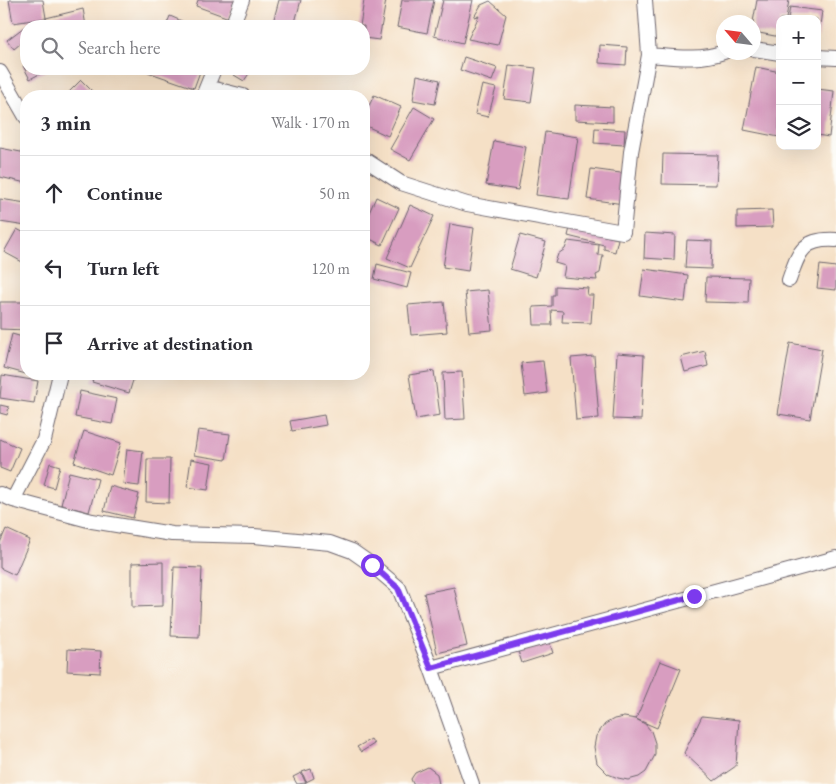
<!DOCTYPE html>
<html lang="en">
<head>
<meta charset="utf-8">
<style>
  :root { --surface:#fff; --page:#f2f2f3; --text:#2b2b33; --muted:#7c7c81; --line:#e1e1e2 }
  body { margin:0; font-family:"EB Garamond",serif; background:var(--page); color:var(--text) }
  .controls { position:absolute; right:15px; top:15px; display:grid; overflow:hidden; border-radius:10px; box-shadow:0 5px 20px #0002 }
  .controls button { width:45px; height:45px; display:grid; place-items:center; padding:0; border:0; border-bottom:1px solid var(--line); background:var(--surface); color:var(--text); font:25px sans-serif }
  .compass { position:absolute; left:716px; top:15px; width:45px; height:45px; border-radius:50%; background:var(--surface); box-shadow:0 5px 20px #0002; rotate:298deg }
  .stop { position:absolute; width:15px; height:15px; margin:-11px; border:4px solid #7c3aed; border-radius:50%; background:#fff }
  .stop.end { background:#7c3aed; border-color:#fff; box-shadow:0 1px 5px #0008 }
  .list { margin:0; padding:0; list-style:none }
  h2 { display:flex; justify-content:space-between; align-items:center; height:65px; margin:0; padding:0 20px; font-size:21px }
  h2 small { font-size:16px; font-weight:400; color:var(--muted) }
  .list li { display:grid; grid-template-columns:32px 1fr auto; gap:15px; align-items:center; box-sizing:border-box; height:75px; padding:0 20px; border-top:1px solid var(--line) }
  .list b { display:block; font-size:19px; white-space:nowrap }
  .list em { font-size:16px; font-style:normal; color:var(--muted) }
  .icon { flex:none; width:28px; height:28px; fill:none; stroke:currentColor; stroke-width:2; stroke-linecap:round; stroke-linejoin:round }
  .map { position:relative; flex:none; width:836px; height:784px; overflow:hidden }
  .search { position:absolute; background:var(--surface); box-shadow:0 5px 20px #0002; left:20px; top:20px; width:350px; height:55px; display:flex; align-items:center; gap:12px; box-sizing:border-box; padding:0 18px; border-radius:20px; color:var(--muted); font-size:19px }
  .panel { position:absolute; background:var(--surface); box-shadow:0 5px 20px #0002; left:20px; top:90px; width:350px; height:290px; border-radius:20px }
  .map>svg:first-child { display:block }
  .building { fill:#d89dc0 }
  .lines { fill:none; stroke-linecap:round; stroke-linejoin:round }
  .minor-casing { stroke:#6c646c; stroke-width:16 }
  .minor { stroke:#fff; stroke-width:14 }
  .route { stroke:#7c3aed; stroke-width:6 }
</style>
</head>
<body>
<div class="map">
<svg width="836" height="784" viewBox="0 0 836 784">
  <rect width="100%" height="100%" fill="#fdfcf7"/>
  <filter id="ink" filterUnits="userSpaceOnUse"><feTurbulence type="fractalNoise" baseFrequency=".02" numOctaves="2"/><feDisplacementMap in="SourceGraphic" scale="10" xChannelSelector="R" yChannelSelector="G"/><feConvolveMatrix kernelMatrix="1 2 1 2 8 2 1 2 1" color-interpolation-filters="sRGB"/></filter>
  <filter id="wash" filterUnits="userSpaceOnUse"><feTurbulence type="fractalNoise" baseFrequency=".0096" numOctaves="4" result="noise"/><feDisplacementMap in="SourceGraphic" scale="20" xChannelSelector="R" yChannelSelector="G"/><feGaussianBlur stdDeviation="1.12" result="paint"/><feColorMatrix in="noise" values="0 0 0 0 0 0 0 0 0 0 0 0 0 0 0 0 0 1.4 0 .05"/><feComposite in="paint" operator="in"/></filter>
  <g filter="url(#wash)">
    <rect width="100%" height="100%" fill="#f5e0c6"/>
    <g id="blocks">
      <path class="building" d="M9,0H43L46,18L13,23Z
        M198,0H235L229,18L196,6Z
        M279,0H301L294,26H272Z
        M364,0H386L379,40L364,38V26H360Z
        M402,0H434L427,33L397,27Z
        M443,0H473L463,43L434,36Z
        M757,0H789L786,19H780V37L754,32L753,22Z
        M490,1L506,15L498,45L468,39L479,16L474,17L481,5Z
        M790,7L822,11L818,39L817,19H788Z
        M83,9L86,26H48L46,18Z
        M170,16L193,26H166Z
        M32,21L36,26H26V39L14,49L7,40Z
        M600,45L627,47L626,65L599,63Z
        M464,57L497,68L492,81L460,70Z
        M26,64V69H49L30,79L23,66Z
        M509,65L536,68L531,102L504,99Z
        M756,67L780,72L779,137L744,130Z
        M139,69H201L194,88Z
        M238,69H252L244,81L234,75Z
        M417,75L440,80L435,104L413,100Z
        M81,80L95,94L93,96H65Z
        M482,85L496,88L488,117L475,114Z
        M817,89L834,91L829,137L817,135Z
        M374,95L401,107L388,136L364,125V117Z
        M575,105L613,107V122L575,120Z
        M414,107L434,119L410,160L390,149Z
        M595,128L625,130L624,145L594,143Z
        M545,132L578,137L569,199L536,195Z
        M494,141L526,147L518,190L486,185Z
        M0,148L26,153V183L0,177Z
        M663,154L718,155L716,185L662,184Z
        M591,169L628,174L624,204L587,199Z
        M376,197L399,208L382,245L364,236V224Z
        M0,199L26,203V226L0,222Z
        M410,205L434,216L410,268L387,258Z
        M772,210L773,227L737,228V211Z
        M450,224L474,228L468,271L443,267Z
        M570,228L618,239L615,252L604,249V245L568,236Z
        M17,229L26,234V264L4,252Z
        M645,233L675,235L674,260L644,258Z
        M520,235L546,242L536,277L510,269Z
        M687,240L712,241L711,269L685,268Z
        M568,241L599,245L598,255H603L600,273L596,275L597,280L563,277L565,266L555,263L558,254L565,249Z
        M377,264L411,273L407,288L374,279Z
        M820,265L836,267V290L817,288Z
        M644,269L688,275L685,302L640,296Z
        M706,277L749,278L748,303L705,302Z
        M555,286L588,288L587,295H593L591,323L562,322L563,311L551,310L552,325H534L533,307L552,306V295H555Z
        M488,290L492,330L469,332L465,292Z
        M0,302H26V330L0,329Z
        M444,302L447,332L411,335L408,305Z
        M12,334L26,338V374L4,368Z
        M790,343L822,349L810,419L778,414Z
        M705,351L708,366L685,372L681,357Z
        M617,353L644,355L641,420L613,419Z
        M594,356L599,418L576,420L571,358Z
        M543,361L547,393L525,396L521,363Z
        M434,371L440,415L416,419L409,375Z
        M462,372L465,419L445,420L443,373Z
        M95,374H135L129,393L92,382Z
        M2,375L38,381L34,403L0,398Z
        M80,391L117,399L112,424L75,417Z
        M0,405L9,407L7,415L0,413Z
        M324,415L326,425L292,431L290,421Z
        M198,430L230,434L226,460L194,455Z
        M84,431L121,443L111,475L74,462Z
        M0,439L20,448L10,472L0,468Z
        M127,449L143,451L139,486L123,484Z
        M147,459H170L169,503L146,502Z
        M191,459L212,463L208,490L187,487Z
        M50,463L60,466L54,488L44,485Z
        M69,472L98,479L89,512L61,505Z
        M110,486L139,494L133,518L104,511Z
        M6,529L30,540L15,575L0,568V543Z
        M163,562V606L132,607V563Z
        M174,567L202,568L199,637L171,636Z
        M454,587L467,646L437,653L424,593Z
        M548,638L553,653L522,663L517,648Z
        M68,649L101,651L100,673L67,671Z
        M660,661L681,669L657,728L636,719L645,724L651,731L655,743V755L646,772L639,777L628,780L618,778L608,774L597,763L594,747L596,736L605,724L614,719L624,717L636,719Z
        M702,716L739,720L736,766L714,781L684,753Z
        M371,739L374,744L361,752L357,747Z
        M428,767L437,774L439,784H413L411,779L415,773Z
        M311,769L314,778L306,782L302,772Z
        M301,773L306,783L297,784L293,777Z"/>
    </g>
  </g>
  <g filter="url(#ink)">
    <use href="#blocks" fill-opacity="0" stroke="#6c646c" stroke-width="1"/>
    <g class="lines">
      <defs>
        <path id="minor" d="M232,26L242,0
          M754,49L780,53
          M649,55C676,57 698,61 724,52
          M817,57L836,58
          M0,72L26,117
          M207,87L243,96
          M203,96L214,69
          M364,159L401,183L467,204L623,232L631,152L649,55L645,0
          M789,280C799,252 802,238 836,240
          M0,494L13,500L92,521L172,534L254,536L330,543L352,551L372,565L399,588L431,668L836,558
          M13,500L44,440L60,374
          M431,668L472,784"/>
      </defs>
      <use href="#minor" class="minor-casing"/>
      <use href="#minor" class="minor"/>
    </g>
  </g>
  <g class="lines" filter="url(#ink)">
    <path class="route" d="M372,565L398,588L431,668L694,596"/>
  </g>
</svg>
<div class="controls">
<button>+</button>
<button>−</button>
<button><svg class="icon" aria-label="layers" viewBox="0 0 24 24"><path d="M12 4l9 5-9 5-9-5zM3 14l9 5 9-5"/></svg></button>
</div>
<svg class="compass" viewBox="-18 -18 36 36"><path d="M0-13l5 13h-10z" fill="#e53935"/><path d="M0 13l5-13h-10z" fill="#7c7c81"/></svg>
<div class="stop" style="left:372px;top:565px"></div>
<div class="stop end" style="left:694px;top:596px"></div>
<div class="search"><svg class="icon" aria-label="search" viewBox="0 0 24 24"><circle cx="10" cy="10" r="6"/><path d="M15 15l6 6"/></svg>Search here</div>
<section class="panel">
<h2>3 min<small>Walk · 170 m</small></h2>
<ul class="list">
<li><svg class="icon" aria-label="ahead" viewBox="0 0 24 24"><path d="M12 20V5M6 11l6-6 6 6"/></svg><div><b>Continue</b></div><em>50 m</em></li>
<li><svg class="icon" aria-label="left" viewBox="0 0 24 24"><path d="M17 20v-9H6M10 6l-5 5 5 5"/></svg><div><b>Turn left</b></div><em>120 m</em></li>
<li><svg class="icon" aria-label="arrive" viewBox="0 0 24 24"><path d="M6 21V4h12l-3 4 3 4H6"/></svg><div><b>Arrive at destination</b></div></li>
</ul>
</section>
</div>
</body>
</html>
